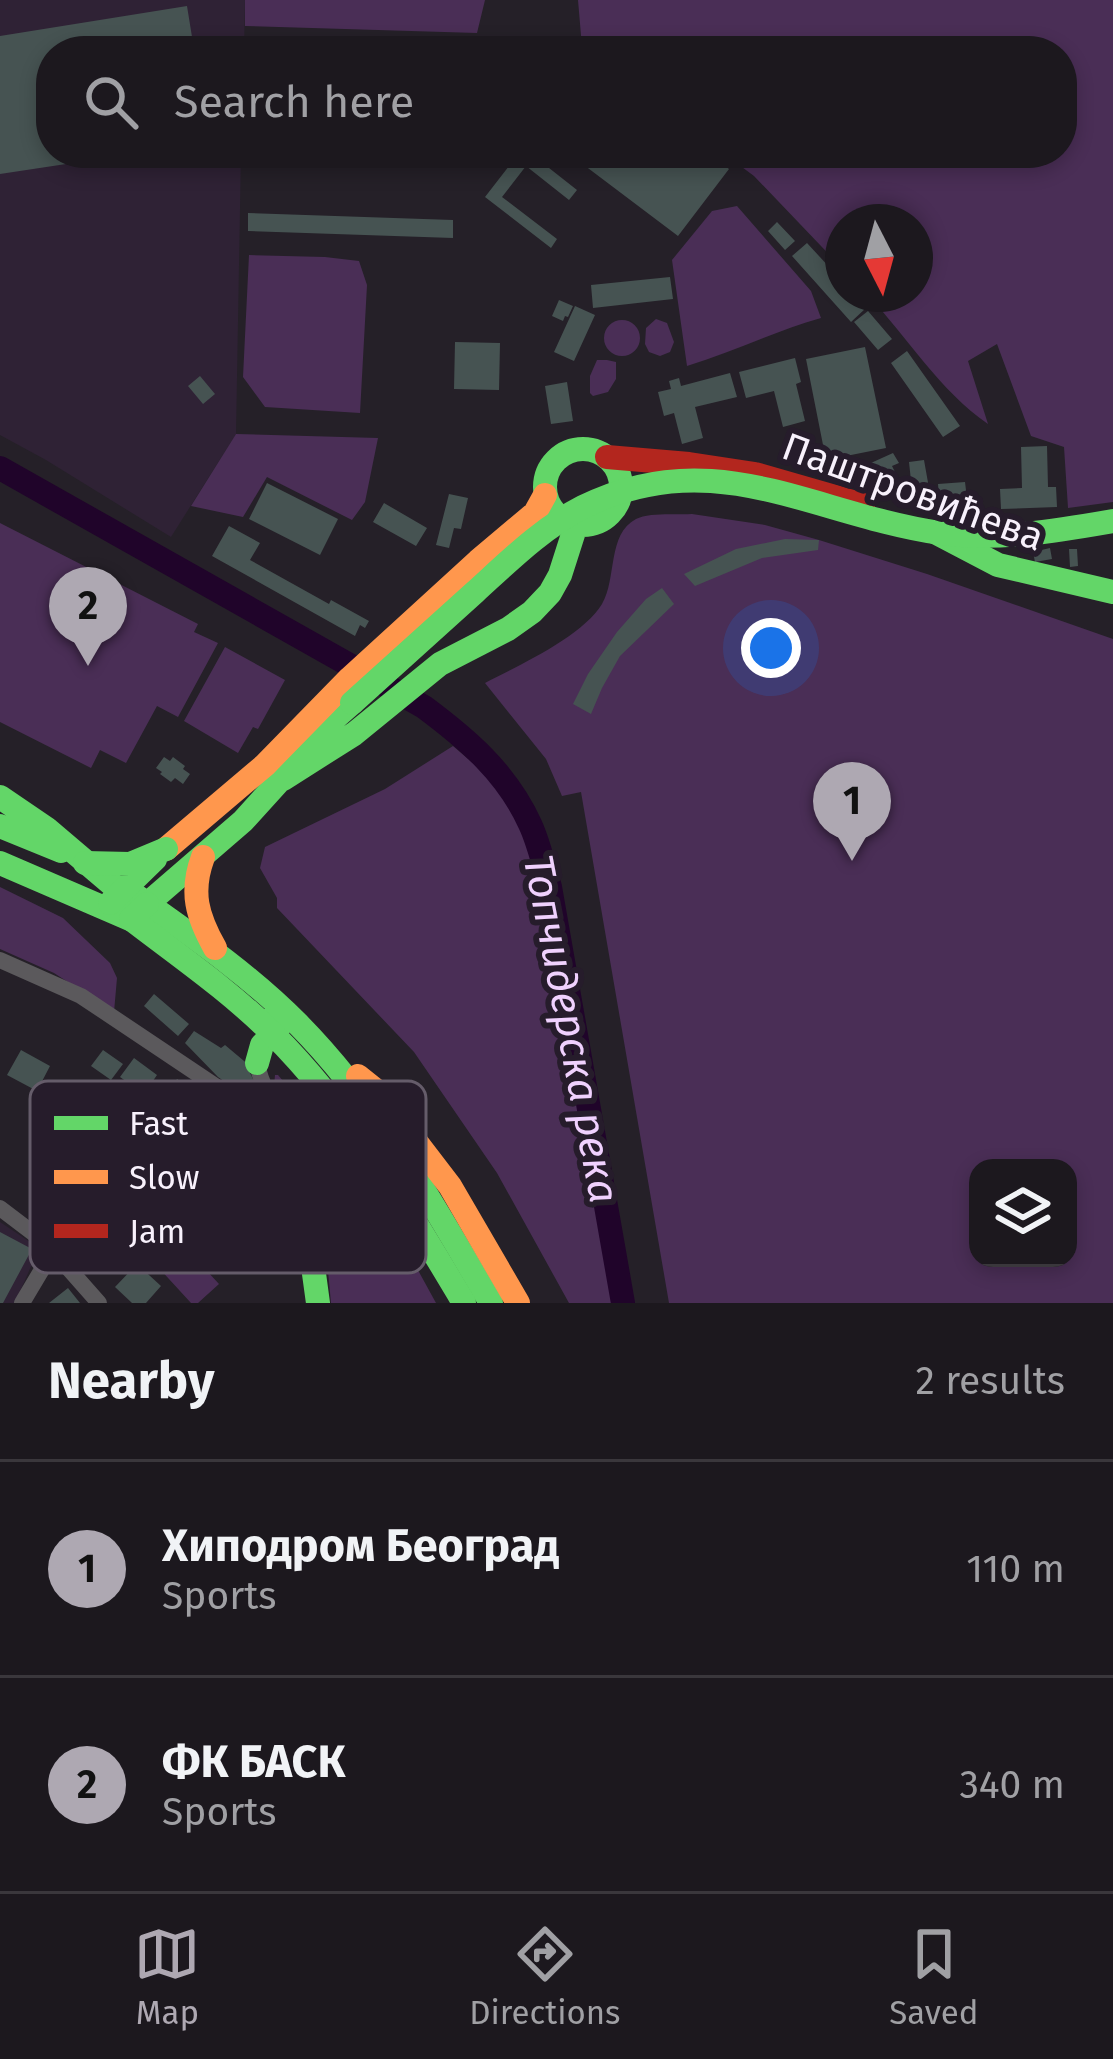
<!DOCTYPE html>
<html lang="en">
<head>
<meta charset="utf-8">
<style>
  :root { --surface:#1c181e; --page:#29252b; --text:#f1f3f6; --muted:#a0a0a4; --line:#3a373c; --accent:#aea8b2 }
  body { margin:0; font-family:"Fira Sans",sans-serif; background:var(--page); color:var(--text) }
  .controls { position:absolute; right:36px; bottom:36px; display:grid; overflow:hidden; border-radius:24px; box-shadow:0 6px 18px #0003 }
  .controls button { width:108px; height:108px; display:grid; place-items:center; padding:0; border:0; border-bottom:3px solid var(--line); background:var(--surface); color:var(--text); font:60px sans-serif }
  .compass { position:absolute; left:825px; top:204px; width:108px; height:108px; border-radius:50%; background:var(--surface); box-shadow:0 6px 18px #0003; rotate:174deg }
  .you { position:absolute; left:771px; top:648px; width:42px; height:42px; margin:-30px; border:9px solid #fff; border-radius:50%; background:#1a73e8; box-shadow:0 0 0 18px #1a73e833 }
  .badge { display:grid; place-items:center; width:78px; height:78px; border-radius:50%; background:var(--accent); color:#111; font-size:39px; font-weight:700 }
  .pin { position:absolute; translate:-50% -99px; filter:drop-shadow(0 3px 6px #0008) }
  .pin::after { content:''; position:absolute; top:63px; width:42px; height:36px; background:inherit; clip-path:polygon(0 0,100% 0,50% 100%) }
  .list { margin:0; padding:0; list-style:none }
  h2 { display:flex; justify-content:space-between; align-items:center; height:156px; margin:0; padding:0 48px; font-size:51px }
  h2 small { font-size:39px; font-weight:400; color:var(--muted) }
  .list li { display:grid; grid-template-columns:78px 1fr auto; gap:36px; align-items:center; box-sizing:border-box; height:216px; padding:0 48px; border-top:3px solid var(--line) }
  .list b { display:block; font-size:45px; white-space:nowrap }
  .list p { margin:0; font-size:39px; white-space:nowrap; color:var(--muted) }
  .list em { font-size:39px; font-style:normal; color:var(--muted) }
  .icon { flex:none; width:66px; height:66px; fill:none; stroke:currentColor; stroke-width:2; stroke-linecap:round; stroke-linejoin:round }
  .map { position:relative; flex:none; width:1113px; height:1303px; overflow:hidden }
  .search { position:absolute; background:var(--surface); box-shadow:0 6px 18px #0003; left:36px; right:36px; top:36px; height:132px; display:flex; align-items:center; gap:30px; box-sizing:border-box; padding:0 42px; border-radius:48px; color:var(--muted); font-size:45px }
  .sheet { height:588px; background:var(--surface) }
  nav { display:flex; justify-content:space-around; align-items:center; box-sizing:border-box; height:168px; border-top:3px solid var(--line); background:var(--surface); font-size:33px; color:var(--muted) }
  nav a { display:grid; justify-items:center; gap:6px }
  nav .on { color:var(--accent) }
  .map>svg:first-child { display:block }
  .built { fill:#2f2235 }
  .green { fill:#4a2e56; fill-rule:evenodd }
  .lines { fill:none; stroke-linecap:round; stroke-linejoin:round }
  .river { stroke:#20042a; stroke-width:24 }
  .building { fill:#465352 }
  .street { stroke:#5b595c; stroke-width:16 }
  .fast { stroke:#63d668; stroke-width:24 }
  .slow { stroke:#ff974d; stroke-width:24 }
  .jam { stroke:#b3261e; stroke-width:24 }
  .fast-bridge { stroke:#63d668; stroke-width:24 }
  .labels { text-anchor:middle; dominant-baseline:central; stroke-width:12; stroke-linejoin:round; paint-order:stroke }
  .street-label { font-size:39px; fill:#f8f1fc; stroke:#261c2b }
  .water-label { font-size:42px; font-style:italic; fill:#f0d1fe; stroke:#261c2b }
  .key { fill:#261c2b; stroke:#655c6a; stroke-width:3 }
  .key-label { font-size:33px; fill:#f8f1fc }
</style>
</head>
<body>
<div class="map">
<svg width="1113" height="1303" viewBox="0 0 1113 1303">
  <rect width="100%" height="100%" fill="#252028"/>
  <path class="built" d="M0,0H245L244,51H51V153H241L236,434L171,537L46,460L0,435Z
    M0,1222L39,1248L15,1303H0Z"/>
  <path class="green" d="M245,0H485L477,33L245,26Z
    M578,0H1113V502L1068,508L1064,447L1031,436L997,344L968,361L988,424C940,391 907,337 867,294H915V222H843V269L754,176L723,153H1062V51H588L582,47Z
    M737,206L811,291L821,318C775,331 733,352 687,366L672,260L712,211Z
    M249,255L325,257L359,261L367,285L360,413L265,407L243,377Z
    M656,319L667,323L674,342L670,352L660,356L649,352L645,344L646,328Z
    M604 338a18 18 0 1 1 36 0a18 18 0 1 1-36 0Z
    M607,360L616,362V379L608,392L593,396L590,393V376L597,360Z
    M236,434L378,438L365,502L352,520L267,477L243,517L191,506Z
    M692,514L765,525L819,540L927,574L1113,639V1303H669L581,792L562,796L546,759L485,683C518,666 583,636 602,604C617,579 607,534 636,519C649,512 676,515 692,514ZM978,1168H1068V1258H978Z
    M0,523L198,624L194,632L218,643L178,717L157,706L126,763L100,750L91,768L0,722Z
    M225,647L285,680L258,729L253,727L238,753L184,721Z
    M453,746L515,799L552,936L617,1303H569L497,1173L414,1052L277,908V898L260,868L265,847L385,789Z
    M0,887L63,918L110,963L117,978L114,1012L54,973L0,949Z
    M275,1075H278L310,1113L396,1230L436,1303H331L319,1175L296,1124L274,1086Z
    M171,1232L219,1284L198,1303H191L147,1255Z"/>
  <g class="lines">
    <path class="river" d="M0,468L424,707C467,739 507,773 530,824C539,843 544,866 550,887L623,1303"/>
  </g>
  <path class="building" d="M187,6L193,43L175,46V51H51V153H119V156L0,174V36Z
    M519,153H530L577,190L569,200L526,166L502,197L557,239L551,248L485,197Z
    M568,153H709L729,169L678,236Z
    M248,213L453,220V238L248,231Z
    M777,222L795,241L785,250L768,231Z
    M807,243L843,282V294H853L866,308L851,322L792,256Z
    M670,277L673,299L593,308L591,285Z
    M559,300L573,306L568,317L565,316L563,321L552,316Z
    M575,306L595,315L574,361L554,352Z
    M868,311L892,339L878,350L854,322Z
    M455,342L500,343L499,390L454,389Z
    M865,347L886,448L826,460L806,359Z
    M907,351L960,426L943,437L891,363Z
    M795,358L801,382L796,384L805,421L783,427L774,391L746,398L739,372Z
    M730,373L737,397L695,407L703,438L682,444L674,413L664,416L658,392L671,389L669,381L679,378L681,386Z
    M200,376L215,394L203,404L188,386Z
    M567,382L573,421L551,424L545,386Z
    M1047,446L1048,487H1056L1057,507L1001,509L1000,489L1022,488L1021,447Z
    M893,453L899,463L892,466L899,480L877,489L870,476L867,477L862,467Z
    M924,460L932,505L920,507L917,489L912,490L909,462Z
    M965,482L968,507L940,509L938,484Z
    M267,483L338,519L320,555L249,519Z
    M449,494L468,498L461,529L454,528L449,548L436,545Z
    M384,503L427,528L416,546L373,522Z
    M229,526L260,543L250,560L329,604L331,600L369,621L365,628L360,625L355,636L212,556Z
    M785,539L819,540L818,550L762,558L695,586L684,574L736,549Z
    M1050,548L1052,559L1035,562L1033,552Z
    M1069,549H1077L1078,566L1070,567Z
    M662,588L674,604L620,656L602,688L591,714L573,704L588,674L617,632L646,599Z
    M164,757L170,761L173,757L185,766L183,769L190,774L183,784L175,778L171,782L160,774L162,772L156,768Z
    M154,994L189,1024L178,1036L144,1006Z
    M194,1031L221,1048L225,1045L250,1066L248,1069L259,1091L251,1100L218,1077L185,1043Z
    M21,1050L50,1066L37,1091L7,1075Z
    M103,1050L123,1064L111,1080L91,1066Z
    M134,1058L157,1075L144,1094L120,1077Z
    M177,1079L198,1092L172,1132L151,1118Z
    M0,1232L32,1249L3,1303H0Z
    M137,1264L161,1286L146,1303H132L115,1287Z
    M68,1288L80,1303H49Z"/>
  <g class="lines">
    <path class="street" d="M0,960L81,996L256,1113L272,1118L281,1116
      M257,1063C264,1105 303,1132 310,1174
      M0,1208L46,1243L99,1303
      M22,1303L53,1251"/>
    <path class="fast" d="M545 487a38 38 0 1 1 76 0a38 38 0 1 1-76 0Z
      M935,532L998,565L1113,592
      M298,747L310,740L352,703
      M283,779L354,734L440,664L508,629L532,612L550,593L560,575L576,525
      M0,797L47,829L134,903
      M0,826L61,851
      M0,863L146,926
      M125,888C184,930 247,972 298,1024C378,1105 434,1206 491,1303
      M147,904L243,821L292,767
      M257,1063L262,1045L278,1029L269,1020
      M310,1174L312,1259L318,1303"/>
    <path class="slow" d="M166,849L265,765L350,678L478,561L535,513L545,495
      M203,857C190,892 197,916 215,948
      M358,1076L378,1092L450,1186L518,1303"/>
    <path class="jam" d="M607,457L689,464L755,474L863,505"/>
    <path class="fast-bridge" d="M352,703C393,666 434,629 475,592C508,562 542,528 583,507C714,442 811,514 940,533C997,541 1056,531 1113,521
      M85,863L130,864L166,849
      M110,903L155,859
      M147,904L131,919C179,956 230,991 273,1034C352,1113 408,1209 464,1303"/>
  </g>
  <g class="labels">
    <g class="street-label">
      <text transform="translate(913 492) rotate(20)">Паштровићева</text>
    </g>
    <g class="water-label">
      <text transform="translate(571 1029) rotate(79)">Топчидерска река</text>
    </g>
  </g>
  <rect x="30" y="1081" width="396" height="192" rx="18" class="key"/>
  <rect x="54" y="1116" width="54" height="14" fill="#63d668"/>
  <rect x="54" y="1170" width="54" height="14" fill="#ff974d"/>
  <rect x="54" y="1224" width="54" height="14" fill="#b3261e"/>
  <g class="key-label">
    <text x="129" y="1135">Fast</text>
    <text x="129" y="1189">Slow</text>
    <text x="129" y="1243">Jam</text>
  </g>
</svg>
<div class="controls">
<button><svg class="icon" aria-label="layers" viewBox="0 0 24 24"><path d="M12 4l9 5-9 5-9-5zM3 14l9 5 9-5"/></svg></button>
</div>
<svg class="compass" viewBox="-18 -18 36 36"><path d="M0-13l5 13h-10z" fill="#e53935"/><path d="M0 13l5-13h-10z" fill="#a0a0a4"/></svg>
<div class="you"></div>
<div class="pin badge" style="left:852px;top:861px">1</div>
<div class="pin badge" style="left:88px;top:666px">2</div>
<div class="search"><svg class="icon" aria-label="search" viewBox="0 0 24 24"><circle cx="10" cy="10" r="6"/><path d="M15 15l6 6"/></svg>Search here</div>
</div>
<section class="sheet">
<h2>Nearby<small>2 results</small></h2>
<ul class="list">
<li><span class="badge">1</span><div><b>Хиподром Београд</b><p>Sports</p></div><em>110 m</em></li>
<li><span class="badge">2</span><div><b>ФК БАСК</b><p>Sports</p></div><em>340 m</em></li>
</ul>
</section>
<nav>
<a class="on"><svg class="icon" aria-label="map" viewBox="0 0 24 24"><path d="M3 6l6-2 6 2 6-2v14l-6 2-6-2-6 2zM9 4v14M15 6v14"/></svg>Map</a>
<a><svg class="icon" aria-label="directions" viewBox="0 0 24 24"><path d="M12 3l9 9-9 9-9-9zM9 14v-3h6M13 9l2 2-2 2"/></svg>Directions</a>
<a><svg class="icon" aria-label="saved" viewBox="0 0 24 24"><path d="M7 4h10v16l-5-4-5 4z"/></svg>Saved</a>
</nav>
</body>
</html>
